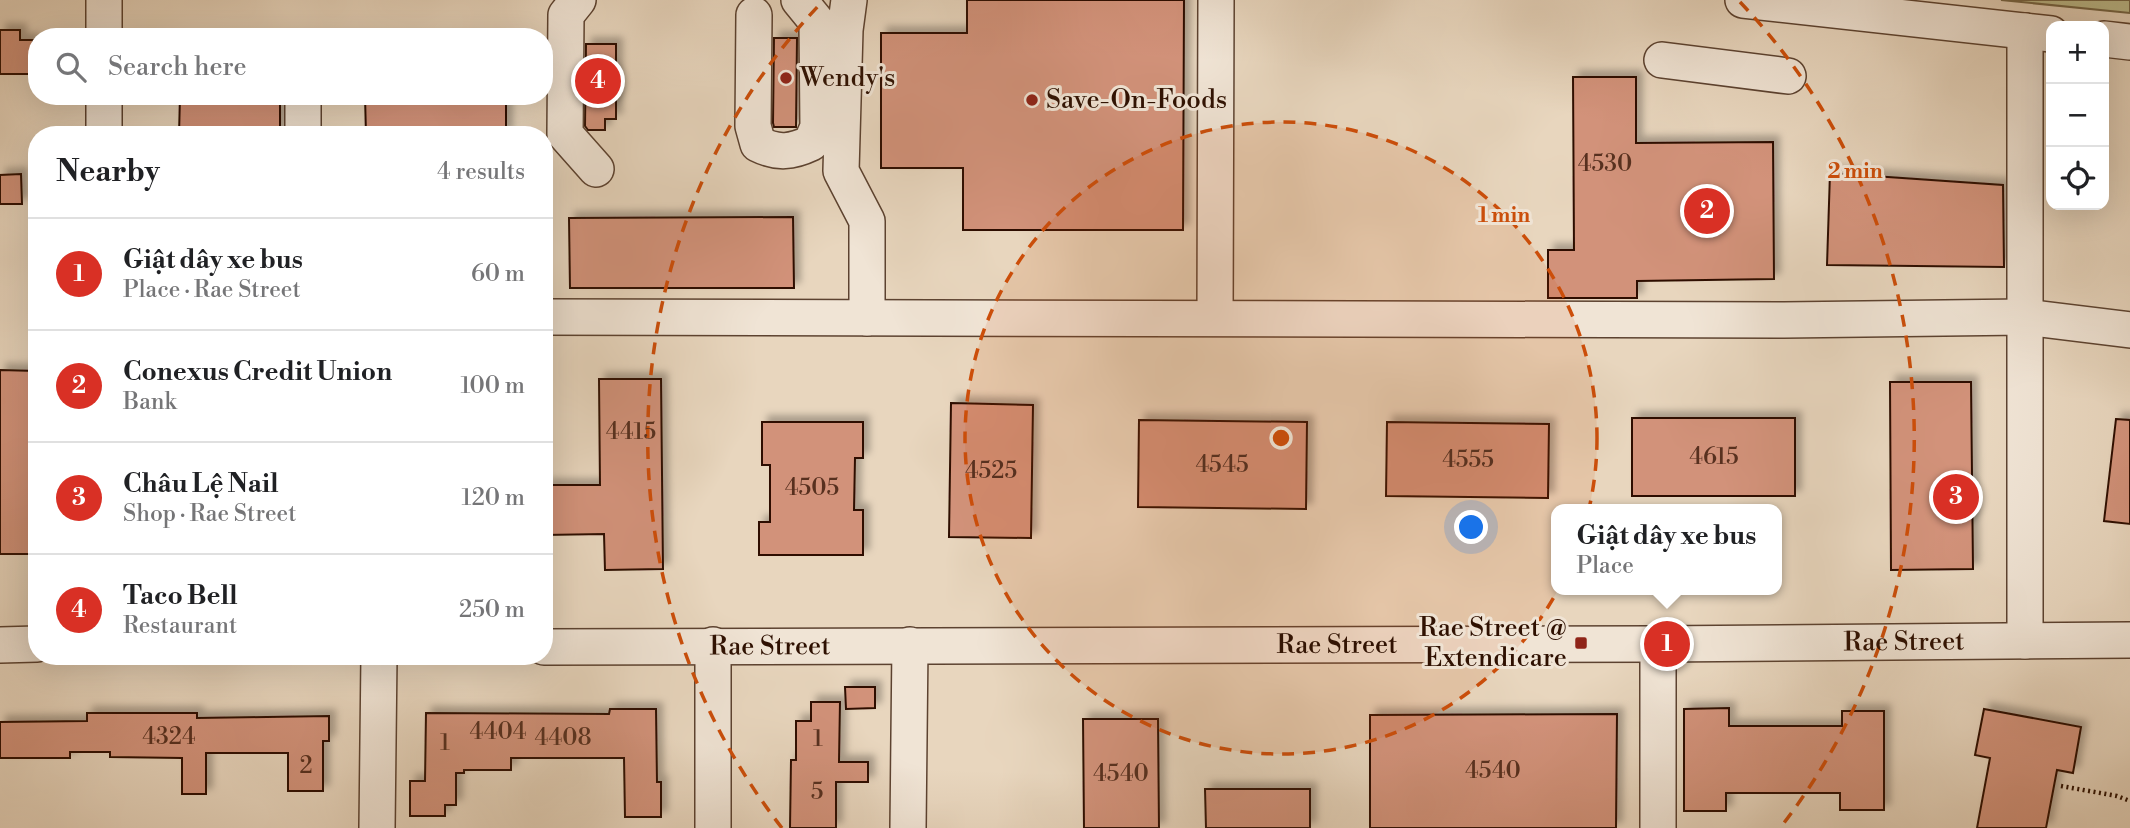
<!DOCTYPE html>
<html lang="en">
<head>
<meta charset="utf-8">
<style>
  :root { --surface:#fff; --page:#f2f2f2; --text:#202124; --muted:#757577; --line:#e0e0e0; --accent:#d93025 }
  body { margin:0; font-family:"Libre Bodoni",serif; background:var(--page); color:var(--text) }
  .controls { position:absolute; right:21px; top:21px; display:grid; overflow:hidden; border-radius:14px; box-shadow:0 7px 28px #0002 }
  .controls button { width:63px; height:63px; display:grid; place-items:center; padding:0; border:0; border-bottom:2px solid var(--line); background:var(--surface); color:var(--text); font:35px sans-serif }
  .you { position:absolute; left:1472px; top:528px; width:24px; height:24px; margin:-18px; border:5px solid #fff; border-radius:50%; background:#1a73e8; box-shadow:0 0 0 10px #1a73e833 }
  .badge { display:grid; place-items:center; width:46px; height:46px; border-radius:50%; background:var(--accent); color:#fff; font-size:23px; font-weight:700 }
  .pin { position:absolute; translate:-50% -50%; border:4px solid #fff; box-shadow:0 2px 7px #0006 }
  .popup { position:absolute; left:1551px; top:504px; width:231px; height:91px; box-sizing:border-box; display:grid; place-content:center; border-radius:14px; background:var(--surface); filter:drop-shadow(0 2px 5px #0005); font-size:23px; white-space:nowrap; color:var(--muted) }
  .popup b { font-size:26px; color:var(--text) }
  .popup::after { content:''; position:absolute; left:50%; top:100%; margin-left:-14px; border:14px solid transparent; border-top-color:var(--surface) }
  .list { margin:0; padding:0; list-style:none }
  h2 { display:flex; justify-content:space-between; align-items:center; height:91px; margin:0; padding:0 28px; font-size:30px }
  h2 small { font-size:23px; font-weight:400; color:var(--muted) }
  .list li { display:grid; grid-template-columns:46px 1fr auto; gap:21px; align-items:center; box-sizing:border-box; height:112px; padding:0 28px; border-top:2px solid var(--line) }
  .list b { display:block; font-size:26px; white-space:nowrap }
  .list p { margin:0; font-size:23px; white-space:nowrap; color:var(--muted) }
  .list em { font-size:23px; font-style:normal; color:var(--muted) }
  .icon { flex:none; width:38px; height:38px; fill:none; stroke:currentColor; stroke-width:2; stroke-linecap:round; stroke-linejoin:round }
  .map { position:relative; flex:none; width:2130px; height:828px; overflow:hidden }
  .search { position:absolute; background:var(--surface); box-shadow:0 7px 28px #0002; left:28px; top:28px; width:525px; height:77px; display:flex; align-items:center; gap:18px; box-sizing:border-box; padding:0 24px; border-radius:28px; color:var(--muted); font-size:26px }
  .panel { position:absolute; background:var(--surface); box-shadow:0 7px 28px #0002; left:28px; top:126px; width:525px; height:539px; border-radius:28px }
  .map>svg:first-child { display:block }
  .green { fill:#bcbc8d; stroke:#756647; stroke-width:2 }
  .building { fill:#d2927a; stroke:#2e1001; stroke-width:2; filter:url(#shadow) }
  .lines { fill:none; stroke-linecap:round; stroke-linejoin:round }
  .minor-casing { stroke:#5c4230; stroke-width:38 }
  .path { stroke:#2e1001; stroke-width:4.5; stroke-dasharray:2 3.5; stroke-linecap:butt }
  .minor { stroke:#f0e4d5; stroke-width:35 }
  .ring { fill:none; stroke:#cc4e0a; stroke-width:3.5; stroke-dasharray:12 9 }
  .poi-dot { fill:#8f2418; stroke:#f0e4d5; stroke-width:2.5 }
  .labels { text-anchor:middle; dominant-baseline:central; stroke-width:6; stroke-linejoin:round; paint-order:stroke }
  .number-label { font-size:23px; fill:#57301f }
  .poi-label { font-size:26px; fill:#2e1001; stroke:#f0e4d5; text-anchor:start }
  .street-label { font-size:26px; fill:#2e1001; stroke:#f0e4d5 }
  .centre { fill:#cc4e0a; stroke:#f0e4d5; stroke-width:3.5 }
  .ring-label { font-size:21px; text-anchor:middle; font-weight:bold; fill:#cc4e0a; stroke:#f0e4d5; stroke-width:6; stroke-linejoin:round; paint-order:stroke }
</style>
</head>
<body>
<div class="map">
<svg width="2130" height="828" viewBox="0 0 2130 828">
  <defs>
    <filter id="shadow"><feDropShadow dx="6" dy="-6" stdDeviation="3.5" flood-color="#0004"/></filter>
  </defs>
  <rect width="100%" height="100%" fill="#e8d6be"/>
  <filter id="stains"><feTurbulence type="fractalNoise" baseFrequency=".00286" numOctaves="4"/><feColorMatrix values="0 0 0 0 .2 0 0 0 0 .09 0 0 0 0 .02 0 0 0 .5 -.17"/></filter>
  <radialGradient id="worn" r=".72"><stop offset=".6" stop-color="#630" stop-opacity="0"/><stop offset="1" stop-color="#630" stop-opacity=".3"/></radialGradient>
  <path class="green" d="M2001,0H2130V13Z"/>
  <path class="building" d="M967,0H1184L1183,230H963V168H881V33H967Z
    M0,30H20V40H33V74H0Z
    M774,38H797L796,127H774L773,123Z
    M586,44H616V119H605V130H588L585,126Z
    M1573,77H1636V143L1773,142L1774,279L1637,281V298H1548V250H1574Z
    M180,96H280V135H179Z
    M365,96H506V135H366Z
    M1830,173L2003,185L2004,267L1827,265Z
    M21,174L22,204H0V175Z
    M793,217L794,288H570L569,218Z
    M0,370L37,371V554H0Z
    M599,379H661L663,569L605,570L604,534L544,535V485H600Z
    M1890,382H1971L1973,569L1891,570Z
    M951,403L1033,405L1031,538L949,537Z
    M1632,418H1795V496H1632Z
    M2116,419L2130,420V524L2104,521Z
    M1139,420L1307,422L1306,509L1138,507Z
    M762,422H863V458H855L854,510H863V555H759V522H770V465H762Z
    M1387,422L1549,424L1548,498L1386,496Z
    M845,687H875V708L846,709Z
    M811,702H840L839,762H868V782H836V828H790L791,760H796V721H811Z
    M1729,708V726H1842V711H1884V810H1840V793H1726V811H1684V709Z
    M610,709H656L657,782H661V817H625L624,758H511V770H464V773H456V805H445V816H410V781H425L426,713L609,714Z
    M1984,709L2081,727L2073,773L2057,770L2046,828H1977L1990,758L1975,755Z
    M87,713H197V718L329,716V741H323V791H288V753H206V794H182V758L110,757V752H70V758H0V722L87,721Z
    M1617,714L1616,828H1370V715Z
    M1083,719H1158L1159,828H1084Z
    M1205,789H1310V828H1206Z"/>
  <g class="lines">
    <defs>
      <g id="minor">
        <path d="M104,0V37"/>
        <path d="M578,0L566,15L565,134L596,169"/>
        <path d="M849,0L845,30L841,171L867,221V318"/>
        <path d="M1743,0L2051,34"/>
        <path d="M754,15L753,126L758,144C778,154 792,152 811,143L818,127L817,22L799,0"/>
        <path d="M2025,31V641"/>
        <path d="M2104,39L2130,42"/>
        <path d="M1662,60L1788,76"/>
        <path d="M104,96V135"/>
        <path d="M303,135V96"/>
        <path d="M544,317L1784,320L2024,317L2130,330"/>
        <path d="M1215,318L1216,0"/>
        <path d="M1658,644V828"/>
        <path d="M0,645L37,644"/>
        <path id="s1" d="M544,647L1658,644L2130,640"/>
        <path d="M377,828L379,656"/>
        <path d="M713,828V645"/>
        <path d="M908,828L910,645"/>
      </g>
    </defs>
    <use href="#minor" class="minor-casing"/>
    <path class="path" d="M2061,786L2117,796L2130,801"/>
    <use href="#minor" class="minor"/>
  </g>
  <circle cx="1281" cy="438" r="316" fill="#cc4e0a" fill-opacity=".12"/>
  <g class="ring">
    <circle cx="1281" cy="438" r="316"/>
    <path d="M782 828A633 633 0 0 1 822 2M1740 2A633 633 0 0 1 1780 828"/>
  </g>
  <g class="poi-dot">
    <circle cx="786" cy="78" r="7"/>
    <circle cx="1032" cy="100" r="7"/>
    <rect x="1574" y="636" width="14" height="14" rx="3.5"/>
  </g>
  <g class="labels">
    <g class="number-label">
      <text x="1605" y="164">4530</text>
      <text x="631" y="432">4415</text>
      <text x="1714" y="457">4615</text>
      <text x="1468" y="460">4555</text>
      <text x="1222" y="465">4545</text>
      <text x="991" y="471">4525</text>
      <text x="812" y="488">4505</text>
      <text x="498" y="732">4404</text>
      <text x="169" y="737">4324</text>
      <text x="563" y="738">4408</text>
      <text x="818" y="739">1</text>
      <text x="445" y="743">1</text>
      <text x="306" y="766">2</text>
      <text x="1493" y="771">4540</text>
      <text x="1121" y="774">4540</text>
      <text x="817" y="792">5</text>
    </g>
    <g class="poi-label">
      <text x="800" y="78">Wendy's</text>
      <text x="1046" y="100">Save-On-Foods</text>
      <text x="1567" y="628" text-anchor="end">Rae Street @<tspan x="1567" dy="30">Extendicare</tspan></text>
    </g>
    <g class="street-label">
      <text stroke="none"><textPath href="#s1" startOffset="1360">Rae Street</textPath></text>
      <text stroke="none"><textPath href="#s1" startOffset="226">Rae Street</textPath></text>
      <text stroke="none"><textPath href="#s1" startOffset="793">Rae Street</textPath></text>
    </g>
  </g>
  <circle cx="1281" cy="438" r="10" class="centre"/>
  <g class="ring-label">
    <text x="1855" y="178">2 min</text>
    <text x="1504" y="222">1 min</text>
  </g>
  <rect width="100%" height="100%" filter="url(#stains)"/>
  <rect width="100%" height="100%" fill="url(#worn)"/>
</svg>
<div class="controls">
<button>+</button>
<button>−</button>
<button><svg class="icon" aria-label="locate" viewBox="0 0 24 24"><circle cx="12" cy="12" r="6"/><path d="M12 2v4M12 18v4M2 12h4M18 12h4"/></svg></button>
</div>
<div class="you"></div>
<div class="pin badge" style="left:1667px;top:644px">1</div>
<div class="popup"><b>Giật dây xe bus</b>Place</div>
<div class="pin badge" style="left:1707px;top:211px">2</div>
<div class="pin badge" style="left:1956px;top:497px">3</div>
<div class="pin badge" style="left:598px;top:81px">4</div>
<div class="search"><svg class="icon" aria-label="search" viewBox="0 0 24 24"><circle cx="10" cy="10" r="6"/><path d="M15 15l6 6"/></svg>Search here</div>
<section class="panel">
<h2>Nearby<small>4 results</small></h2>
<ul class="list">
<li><span class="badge">1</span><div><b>Giật dây xe bus</b><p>Place · Rae Street</p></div><em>60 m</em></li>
<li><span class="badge">2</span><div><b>Conexus Credit Union</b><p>Bank</p></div><em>100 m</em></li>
<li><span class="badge">3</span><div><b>Châu Lệ Nail</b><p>Shop · Rae Street</p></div><em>120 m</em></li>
<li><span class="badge">4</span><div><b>Taco Bell</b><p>Restaurant</p></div><em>250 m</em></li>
</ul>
</section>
</div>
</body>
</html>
